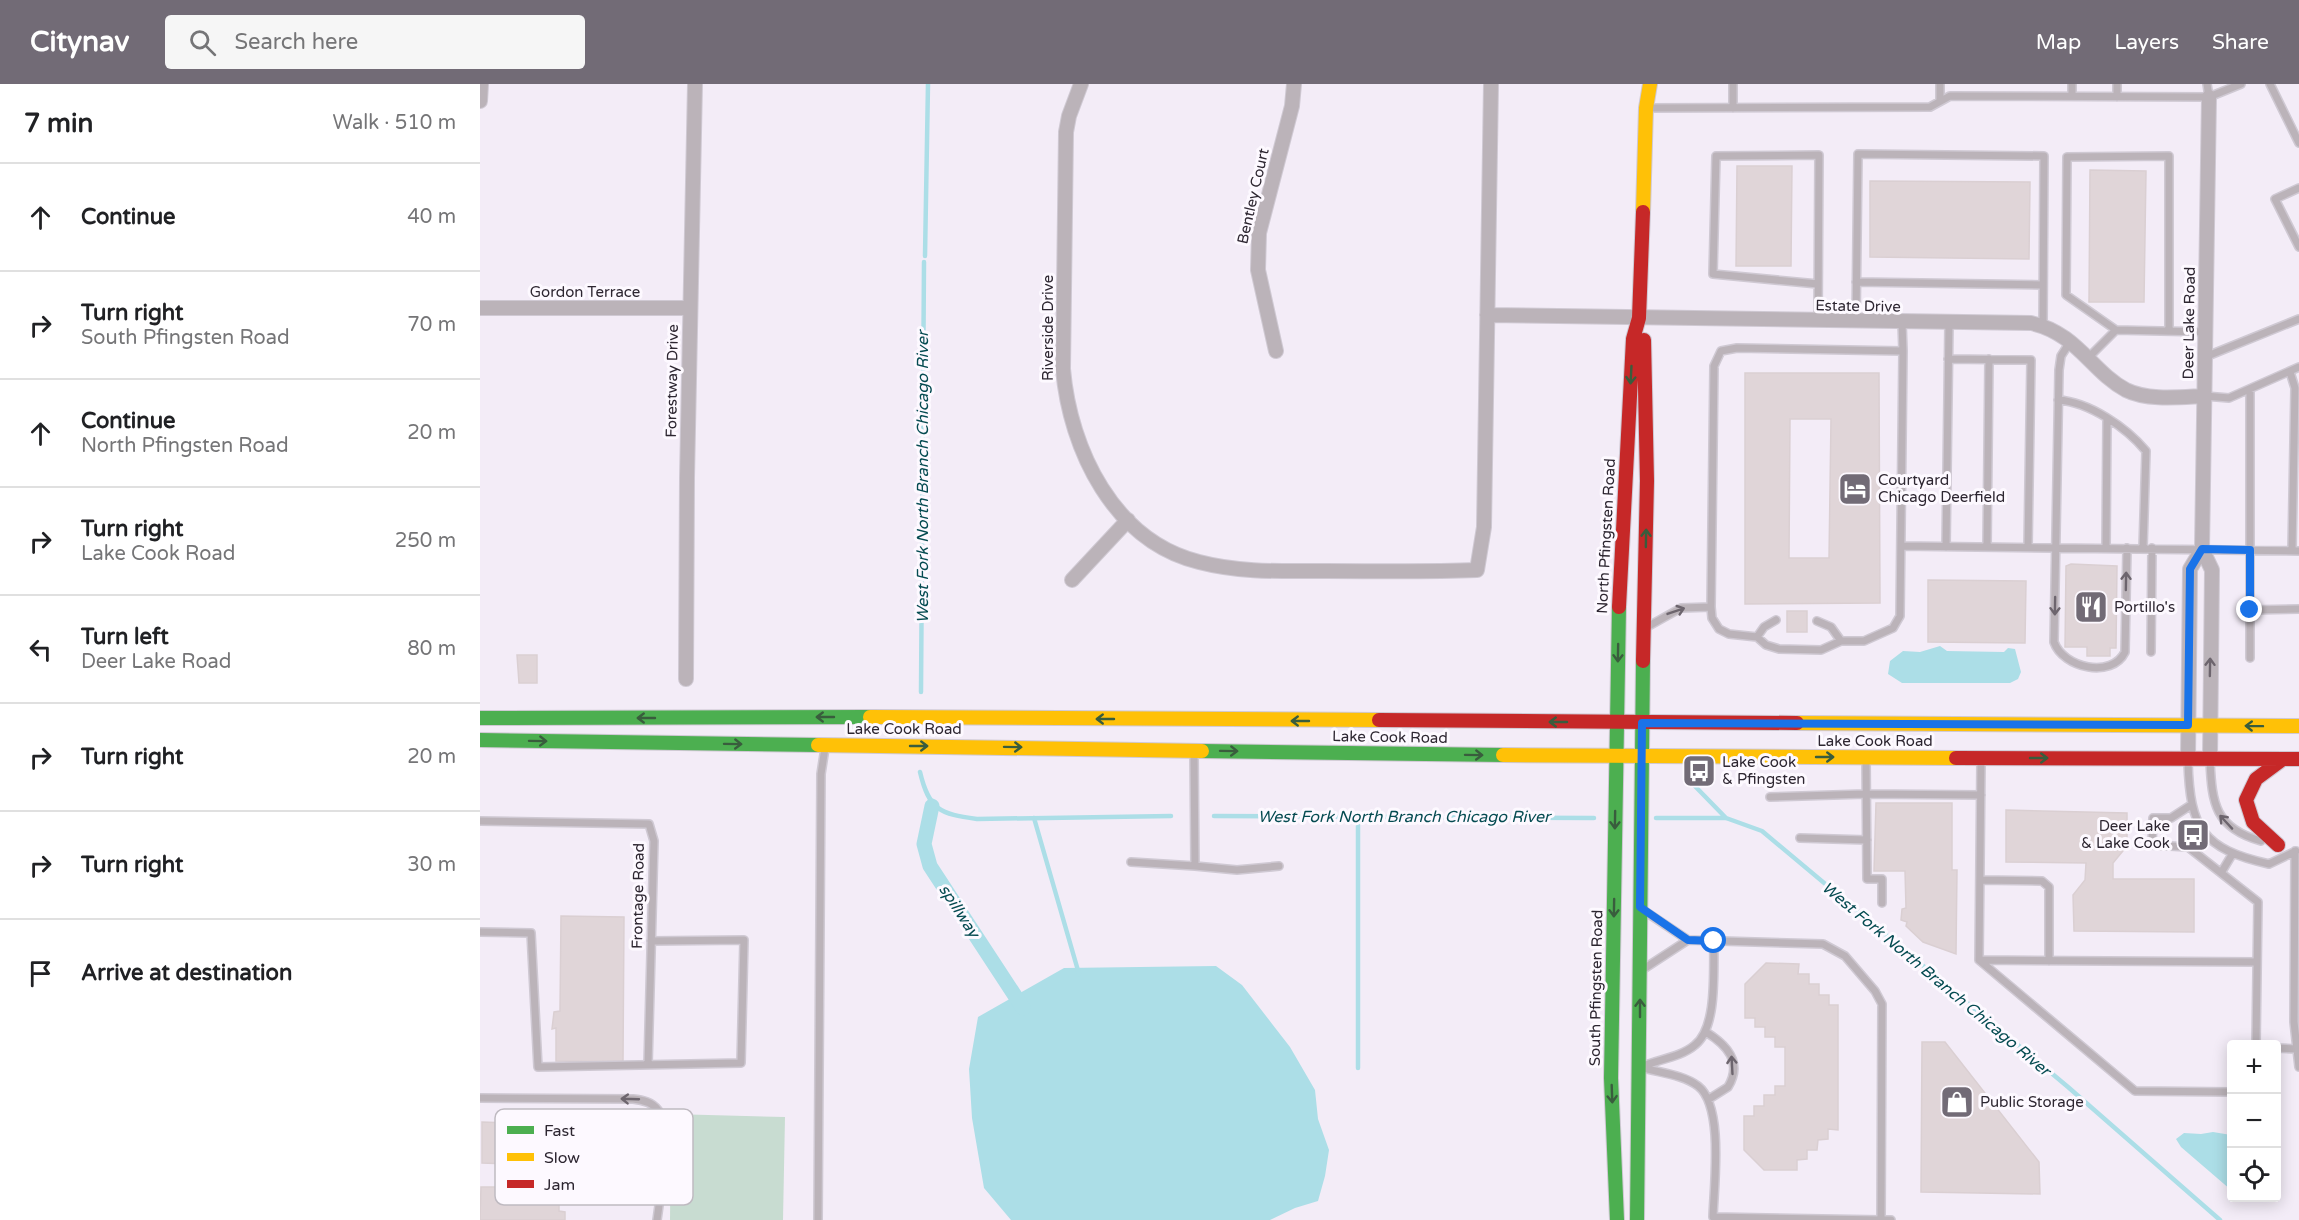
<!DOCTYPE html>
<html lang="en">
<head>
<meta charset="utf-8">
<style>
  :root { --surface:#fff; --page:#f6f6f6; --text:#202124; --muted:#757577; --line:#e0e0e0; --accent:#726b76 }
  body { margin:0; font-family:"Varela Round",sans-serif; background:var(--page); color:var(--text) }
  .controls { position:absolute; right:18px; bottom:18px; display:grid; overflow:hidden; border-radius:6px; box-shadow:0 3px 15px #0003 }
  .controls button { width:54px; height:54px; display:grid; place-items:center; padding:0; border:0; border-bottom:2px solid var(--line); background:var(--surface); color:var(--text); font:30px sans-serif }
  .stop { position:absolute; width:18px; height:18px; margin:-14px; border:4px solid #1a73e8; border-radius:50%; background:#fff }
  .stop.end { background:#1a73e8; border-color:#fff; box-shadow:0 2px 6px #0008 }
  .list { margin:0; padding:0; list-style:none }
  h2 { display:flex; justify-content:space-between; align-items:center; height:78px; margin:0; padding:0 24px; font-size:26px }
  h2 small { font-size:20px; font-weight:400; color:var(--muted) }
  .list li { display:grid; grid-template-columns:39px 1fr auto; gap:18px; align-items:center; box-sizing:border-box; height:108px; padding:0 24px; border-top:2px solid var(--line) }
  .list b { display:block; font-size:22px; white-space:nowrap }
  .list p { margin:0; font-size:20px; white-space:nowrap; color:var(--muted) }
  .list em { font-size:20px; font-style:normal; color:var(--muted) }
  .icon { flex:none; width:33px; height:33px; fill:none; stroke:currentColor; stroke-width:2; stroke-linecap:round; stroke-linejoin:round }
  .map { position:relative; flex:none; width:1819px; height:1136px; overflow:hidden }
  header { display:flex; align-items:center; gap:36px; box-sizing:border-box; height:84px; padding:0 30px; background:var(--accent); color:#fff }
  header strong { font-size:28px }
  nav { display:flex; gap:33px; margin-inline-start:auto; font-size:21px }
  .search { width:420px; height:54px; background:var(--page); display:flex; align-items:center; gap:15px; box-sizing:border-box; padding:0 21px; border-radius:6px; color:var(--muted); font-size:22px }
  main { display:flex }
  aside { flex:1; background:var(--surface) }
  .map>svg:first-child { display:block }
  .green { fill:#c8dcd1 }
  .water { fill:#acdee7 }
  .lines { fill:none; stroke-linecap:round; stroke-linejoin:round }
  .stream { stroke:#acdee7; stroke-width:4.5 }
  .canal { stroke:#acdee7; stroke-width:15 }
  .building { fill:#e0d5d8; stroke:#dacfd2; stroke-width:1.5; fill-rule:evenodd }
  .lane-casing { stroke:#cfc9d3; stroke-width:10 }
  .street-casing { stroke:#cfc9d3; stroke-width:16 }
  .fast-casing { stroke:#cfc9d3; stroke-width:16 }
  .slow-casing { stroke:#cfc9d3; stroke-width:16 }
  .jam-casing { stroke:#cfc9d3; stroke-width:16 }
  .lane { stroke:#bbb3b9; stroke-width:7 }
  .street { stroke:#bbb3b9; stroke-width:14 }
  .fast { stroke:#4caf50; stroke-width:14 }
  .slow { stroke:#ffc107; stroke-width:14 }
  .jam { stroke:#c62828; stroke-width:14 }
  .oneway { stroke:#395d3d }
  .oneway2 { stroke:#6d656e }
  .route { stroke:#1a73e8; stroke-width:8 }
  .labels { text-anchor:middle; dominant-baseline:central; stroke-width:6; stroke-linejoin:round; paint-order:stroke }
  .street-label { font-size:15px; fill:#2d2631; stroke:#fdf9ff }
  .poi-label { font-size:15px; fill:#2d2631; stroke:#fdf9ff; text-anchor:start }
  .water-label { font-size:16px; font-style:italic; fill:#054b51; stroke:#fdf9ff }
  .key { fill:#fdf9ff; stroke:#bfbac1; stroke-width:1.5 }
  .key-label { font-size:16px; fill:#2d2631 }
</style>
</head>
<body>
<header>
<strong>Citynav</strong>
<div class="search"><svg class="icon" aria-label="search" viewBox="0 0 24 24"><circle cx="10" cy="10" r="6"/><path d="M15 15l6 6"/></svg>Search here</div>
<nav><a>Map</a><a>Layers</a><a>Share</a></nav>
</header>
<main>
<aside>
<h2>7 min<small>Walk · 510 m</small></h2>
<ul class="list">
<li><svg class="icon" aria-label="ahead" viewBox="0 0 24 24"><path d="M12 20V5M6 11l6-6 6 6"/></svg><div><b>Continue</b></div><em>40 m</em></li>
<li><svg class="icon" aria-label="right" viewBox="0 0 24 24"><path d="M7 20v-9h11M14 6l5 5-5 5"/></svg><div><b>Turn right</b><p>South Pfingsten Road</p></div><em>70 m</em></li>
<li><svg class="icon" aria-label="ahead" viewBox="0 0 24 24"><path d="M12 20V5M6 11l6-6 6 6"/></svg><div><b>Continue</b><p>North Pfingsten Road</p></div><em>20 m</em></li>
<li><svg class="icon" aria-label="right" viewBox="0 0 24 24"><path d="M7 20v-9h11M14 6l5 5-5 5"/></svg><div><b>Turn right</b><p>Lake Cook Road</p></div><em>250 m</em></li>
<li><svg class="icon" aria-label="left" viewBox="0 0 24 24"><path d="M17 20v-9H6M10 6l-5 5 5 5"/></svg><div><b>Turn left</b><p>Deer Lake Road</p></div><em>80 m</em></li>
<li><svg class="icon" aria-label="right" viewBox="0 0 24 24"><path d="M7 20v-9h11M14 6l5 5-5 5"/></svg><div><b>Turn right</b></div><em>20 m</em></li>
<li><svg class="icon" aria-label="right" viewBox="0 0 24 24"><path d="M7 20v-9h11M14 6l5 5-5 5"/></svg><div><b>Turn right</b></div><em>30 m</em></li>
<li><svg class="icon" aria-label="arrive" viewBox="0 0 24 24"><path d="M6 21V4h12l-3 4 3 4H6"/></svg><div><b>Arrive at destination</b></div></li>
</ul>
</aside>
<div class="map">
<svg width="1819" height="1136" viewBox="0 0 1819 1136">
  <rect width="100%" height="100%" fill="#f3ecf7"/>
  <path class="green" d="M191,1030L305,1033L303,1136H190Z"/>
  <path class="water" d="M1460,562L1467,567L1524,568L1528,564L1535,565L1541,588L1538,595L1530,599H1422L1408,590L1410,577L1423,567L1440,568Z
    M736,882L762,901L810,963L835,1006L838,1035L849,1066L845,1092L838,1117L815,1124L790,1136H531L504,1104L492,1034L489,985L498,933L584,884Z
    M1733,1048L1751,1051V1106L1701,1063L1696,1055L1704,1049L1721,1050Z"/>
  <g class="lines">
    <path class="stream" d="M445,172L448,0
      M441,608L444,178
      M440,688C449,726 460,730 497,735L691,732
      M1208,695L1246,734
      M734,732L1114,734
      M878,733V984
      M554,734L599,890
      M1176,734H1246L1282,747L1588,1003L1740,1136"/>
    <path class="canal" d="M452,722L444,760L450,782L543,924"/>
  </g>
  <path class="building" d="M1257,82H1312L1311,182H1256Z
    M1610,86L1666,87L1664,218H1609Z
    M1390,97L1550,98L1549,175L1390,173Z
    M1265,289H1399L1400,519L1265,520ZM1310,335H1351L1349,474H1309Z
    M1591,480L1637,482L1636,564H1630V572H1607V563H1585L1586,482Z
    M1448,496L1546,497L1545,559L1448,558Z
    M1307,527H1327V548H1307Z
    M37,571H57V599H39Z
    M1396,719H1472V786H1477L1476,870L1443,858L1426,842L1427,838L1421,836L1422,825L1426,824L1425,787H1394Z
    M1526,726L1647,729V762L1633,779V795H1714V848L1594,847L1593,811L1605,796L1606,779L1526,778Z
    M81,832L144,833L143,978L76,977V944L72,945L74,928L80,927Z
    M1286,879L1319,880L1318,890H1329V900H1339V911H1349V921H1358V1046L1348,1045V1055L1338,1056L1337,1066H1327V1075L1317,1076V1086H1284L1264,1066V1032H1274V1022H1284V1011H1295V1002H1305V963H1295V953H1285V943H1275V934H1265V900Z
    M1442,958H1465L1559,1078L1560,1110L1441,1108Z
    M60,1036L98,1041V1037L120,1036V1040L137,1041V1037L168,1040L167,1093L84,1092L71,1100V1103H79V1127L85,1128V1136H0L1,1103H30L31,1080L2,1079V1038L60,1040Z"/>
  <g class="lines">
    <defs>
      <path id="lane" d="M1460,0V17
        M1637,0V13
        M1727,0L1729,13
        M1790,0L1819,59
        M1592,12V0
        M1168,24L1450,23L1470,12L1729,13L1761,0
        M1253,24V0
        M1819,104L1795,115L1819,163
        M1376,198L1563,201
        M1376,237L1378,70L1564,72L1563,242
        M1338,238L1339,71L1236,72L1233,190L1338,200
        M1422,239L1423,267L1420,532L1413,544L1384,557H1361L1341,566L1299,565L1286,561L1277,553L1249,550L1239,545L1232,534L1231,523L1234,282L1241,267L1257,264L1423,267
        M1636,246L1586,211L1587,73L1689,72V247
        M1590,258L1581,272L1579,286L1574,558C1583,584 1632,595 1645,568L1647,464
        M1609,273L1636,246L1726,248
        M1725,273L1819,235
        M1468,275L1551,276L1548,463
        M1810,288L1815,304L1812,466
        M1770,305V574
        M1725,312L1749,314L1819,283
        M1578,316C1609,318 1646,343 1666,367L1663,464
        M1421,462L1819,467
        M1466,463L1469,239
        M1507,463L1509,275
        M1626,464L1627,336
        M1770,526L1819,525
        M1337,537L1351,543L1361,557
        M1167,543L1201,524L1231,523
        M1277,553L1284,543L1296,536
        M1671,568L1672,464
        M714,669L715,782L757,786L799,782
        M1386,676L1387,795H1402V819
        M1730,677C1732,720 1735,744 1781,757
        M1708,678C1710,744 1722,765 1789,780L1816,767
        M1290,713L1385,710L1501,711
        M1711,721L1691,734H1673L1672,761L1708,763L1778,818L1776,960
        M0,737L169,740L174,757L168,981
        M1320,754L1387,756
        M1815,767L1814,938L1819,983
        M651,778L715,782
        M1741,789L1753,769
        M1500,796L1562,797L1569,803V877
        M0,848L51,849L58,983L261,979L264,856L171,857
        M1499,876L1655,1007L1752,1008
        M1499,876L1777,878
        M1499,876L1501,678
        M1162,886L1208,856
        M1226,948C1247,961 1263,978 1248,1003L1229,1015
        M1796,964L1817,965
        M1163,982C1180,975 1201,973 1215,961C1238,943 1233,885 1234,857
        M1160,983C1179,989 1202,990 1218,1002C1244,1022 1234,1101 1233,1133L1401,1136L1402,920L1395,907L1365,872L1343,860L1208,856L1163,826
        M0,1014L153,1015C163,1016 172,1018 178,1026C188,1041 180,1117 177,1136
        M338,1136L341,690L345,664
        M1401,1136H1411"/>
      <path id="street" d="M601,0L589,32L586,48L583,285C590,366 634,457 719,478C761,489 803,487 846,487C897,487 947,488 997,486L1004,443L1011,0
        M1729,13L1722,465L1732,486L1730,675
        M0,17L1,0
        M0,224H210
        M1007,231L1551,239C1597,249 1611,287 1646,306C1668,317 1701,313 1725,312
        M796,267L778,186L779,149L812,22L814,0
        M592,496L648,436
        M206,595L207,394L215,0
        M1708,675L1710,485L1722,465"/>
      <path id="fast" d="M0,634L390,633
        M0,656L338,661
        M722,667L1023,671
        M1137,1136L1131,994L1139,523
        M1157,1136L1163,577"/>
      <path id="slow" d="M1163,128L1166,24L1170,0
        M390,633L899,636
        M1317,639L1819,642
        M338,661L722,667
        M1023,671L1476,674"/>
      <path id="jam" d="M1139,523L1153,255L1159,234L1163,128
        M1163,577L1167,397L1164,256
        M899,636L1317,639
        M1476,674L1819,675
        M1798,761L1773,738L1766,716L1776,695L1803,675"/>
    </defs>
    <use href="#lane" class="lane-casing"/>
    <use href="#street" class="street-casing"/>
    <use href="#fast" class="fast-casing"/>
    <use href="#slow" class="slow-casing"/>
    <use href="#jam" class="jam-casing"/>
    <use href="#lane" class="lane"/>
    <use href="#street" class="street"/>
    <use href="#fast" class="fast"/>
    <use href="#slow" class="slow"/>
    <use href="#jam" class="jam"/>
  </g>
  <defs><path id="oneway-shaft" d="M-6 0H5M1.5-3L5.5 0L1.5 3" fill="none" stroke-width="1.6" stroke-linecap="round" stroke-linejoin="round" transform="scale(1.5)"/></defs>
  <g class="oneway">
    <use href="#oneway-shaft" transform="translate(1151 291) rotate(93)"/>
    <use href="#oneway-shaft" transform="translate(1166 454) rotate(-89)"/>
    <use href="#oneway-shaft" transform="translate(1138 569) rotate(91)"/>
    <use href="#oneway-shaft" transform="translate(345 633) rotate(-180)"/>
    <use href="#oneway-shaft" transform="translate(166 634) rotate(180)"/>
    <use href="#oneway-shaft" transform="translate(625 635) rotate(-180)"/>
    <use href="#oneway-shaft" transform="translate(820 637) rotate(-180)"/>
    <use href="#oneway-shaft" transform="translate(1078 638) rotate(-180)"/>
    <use href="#oneway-shaft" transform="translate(1774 642) rotate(-179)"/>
    <use href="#oneway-shaft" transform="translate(58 657) rotate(1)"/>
    <use href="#oneway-shaft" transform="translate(253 660) rotate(1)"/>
    <use href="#oneway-shaft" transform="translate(439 662)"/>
    <use href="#oneway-shaft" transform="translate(533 663) rotate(1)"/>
    <use href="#oneway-shaft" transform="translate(749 667) rotate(1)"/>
    <use href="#oneway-shaft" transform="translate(994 671) rotate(1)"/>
    <use href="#oneway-shaft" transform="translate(1345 673)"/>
    <use href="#oneway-shaft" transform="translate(1559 674)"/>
    <use href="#oneway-shaft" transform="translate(1135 736) rotate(91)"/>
    <use href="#oneway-shaft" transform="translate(1134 824) rotate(91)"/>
    <use href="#oneway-shaft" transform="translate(1160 924) rotate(-90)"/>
    <use href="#oneway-shaft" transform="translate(1132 1010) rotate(88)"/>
  </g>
  <g class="oneway2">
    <use href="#oneway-shaft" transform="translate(1646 497) rotate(-89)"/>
    <use href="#oneway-shaft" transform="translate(1575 522) rotate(91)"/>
    <use href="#oneway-shaft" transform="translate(1196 527) rotate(-19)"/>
    <use href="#oneway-shaft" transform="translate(1730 583) rotate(-89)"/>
    <use href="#oneway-shaft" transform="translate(1746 738) rotate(-133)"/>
    <use href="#oneway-shaft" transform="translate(1252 981) rotate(-93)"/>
    <use href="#oneway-shaft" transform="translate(150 1015) rotate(-178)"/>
  </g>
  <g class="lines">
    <path class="route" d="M1234,857L1208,856L1160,823L1162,639L1708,641L1710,485L1722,465L1770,466V526"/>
  </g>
  <defs>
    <symbol id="hotel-square" viewBox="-11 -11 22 22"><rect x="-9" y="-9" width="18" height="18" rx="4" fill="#726b76" stroke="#fdf9ff"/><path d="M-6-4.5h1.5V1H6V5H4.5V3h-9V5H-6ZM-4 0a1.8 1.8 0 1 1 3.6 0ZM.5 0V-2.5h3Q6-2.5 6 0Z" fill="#fff"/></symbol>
    <symbol id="restaurant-square" viewBox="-11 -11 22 22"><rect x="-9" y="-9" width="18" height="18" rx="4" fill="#726b76" stroke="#fdf9ff"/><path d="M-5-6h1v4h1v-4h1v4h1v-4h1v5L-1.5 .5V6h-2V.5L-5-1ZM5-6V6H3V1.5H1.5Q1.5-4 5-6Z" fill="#fff"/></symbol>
    <symbol id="bus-square" viewBox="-11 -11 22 22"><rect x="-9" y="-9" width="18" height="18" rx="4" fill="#726b76" stroke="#fdf9ff"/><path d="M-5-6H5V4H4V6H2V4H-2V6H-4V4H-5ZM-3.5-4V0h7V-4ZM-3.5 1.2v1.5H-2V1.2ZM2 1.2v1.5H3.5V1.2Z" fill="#fff"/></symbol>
    <symbol id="shop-square" viewBox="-11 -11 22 22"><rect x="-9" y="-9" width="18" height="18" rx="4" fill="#726b76" stroke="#fdf9ff"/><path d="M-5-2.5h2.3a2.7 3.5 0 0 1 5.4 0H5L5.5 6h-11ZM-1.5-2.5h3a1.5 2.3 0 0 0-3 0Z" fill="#fff"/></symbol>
  </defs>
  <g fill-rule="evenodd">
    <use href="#hotel-square" x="1356" y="386" width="38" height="38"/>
    <use href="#restaurant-square" x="1592" y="504" width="38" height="38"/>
    <use href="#bus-square" x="1200" y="668" width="38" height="38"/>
    <use href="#bus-square" x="1694" y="732" width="38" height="38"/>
    <use href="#shop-square" x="1458" y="999" width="38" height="38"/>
  </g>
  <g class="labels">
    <g class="street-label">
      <text transform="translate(773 112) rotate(-77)">Bentley Court</text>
      <text x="105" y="208">Gordon Terrace</text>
      <text transform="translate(1378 222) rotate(1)">Estate Drive</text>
      <text transform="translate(1709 239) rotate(-89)">Deer Lake Road</text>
      <text transform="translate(568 244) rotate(-90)">Riverside Drive</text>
      <text transform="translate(192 297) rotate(-89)">Forestway Drive</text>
      <text transform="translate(1126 452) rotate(-87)">North Pfingsten Road</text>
      <text x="424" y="645">Lake Cook Road</text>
      <text transform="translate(910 653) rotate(1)">Lake Cook Road</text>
      <text x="1395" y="657">Lake Cook Road</text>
      <text transform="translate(158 812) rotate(-89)">Frontage Road</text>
      <text transform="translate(1116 904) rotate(-89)">South Pfingsten Road</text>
    </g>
    <g class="poi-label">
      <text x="1398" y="396">Courtyard<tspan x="1398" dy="17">Chicago Deerfield</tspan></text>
      <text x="1634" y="523">Portillo's</text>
      <text x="1242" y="678">Lake Cook<tspan x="1242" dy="17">&amp; Pfingsten</tspan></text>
      <text x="1690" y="742" text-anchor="end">Deer Lake<tspan x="1690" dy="17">&amp; Lake Cook</tspan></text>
      <text x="1500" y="1018">Public Storage</text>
    </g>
    <g class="water-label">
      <text transform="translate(443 393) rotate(-90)">West Fork North Branch Chicago River</text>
      <text x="924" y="733">West Fork North Branch Chicago River</text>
      <text transform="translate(479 827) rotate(57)">spillway</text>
      <text transform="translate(1456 895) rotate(40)">West Fork North Branch Chicago River</text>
    </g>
  </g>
  <rect x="15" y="1025" width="198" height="96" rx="9" class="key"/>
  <rect x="27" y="1042" width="27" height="8" fill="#4caf50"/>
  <rect x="27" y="1069" width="27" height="8" fill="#ffc107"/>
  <rect x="27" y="1096" width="27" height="8" fill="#c62828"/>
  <g class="key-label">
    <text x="64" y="1052">Fast</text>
    <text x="64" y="1079">Slow</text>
    <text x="64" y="1106">Jam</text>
  </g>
</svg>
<div class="controls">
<button>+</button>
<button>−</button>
<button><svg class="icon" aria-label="locate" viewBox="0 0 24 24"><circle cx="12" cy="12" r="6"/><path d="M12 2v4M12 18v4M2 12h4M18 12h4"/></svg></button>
</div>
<div class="stop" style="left:1234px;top:857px"></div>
<div class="stop end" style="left:1770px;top:526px"></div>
</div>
</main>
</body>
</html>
